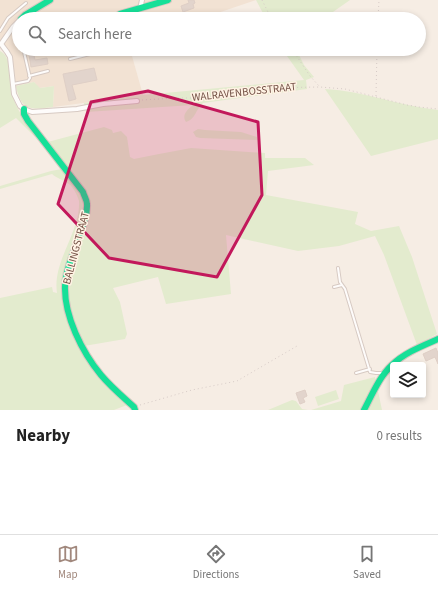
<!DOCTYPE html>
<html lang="en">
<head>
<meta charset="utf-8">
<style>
  :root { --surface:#fff; --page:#f6f6f6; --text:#222; --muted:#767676; --line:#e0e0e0; --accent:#a1887d }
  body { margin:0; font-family:"Source Sans 3",sans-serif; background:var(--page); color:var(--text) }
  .controls { position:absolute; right:12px; bottom:12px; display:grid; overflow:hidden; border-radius:4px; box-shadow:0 2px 6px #0003 }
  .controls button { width:36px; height:36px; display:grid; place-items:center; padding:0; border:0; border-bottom:1px solid var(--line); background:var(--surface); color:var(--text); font:20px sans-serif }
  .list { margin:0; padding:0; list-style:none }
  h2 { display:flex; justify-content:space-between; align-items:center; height:52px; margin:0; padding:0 16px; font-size:17px }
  h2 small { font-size:13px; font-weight:400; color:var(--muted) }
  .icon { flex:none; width:22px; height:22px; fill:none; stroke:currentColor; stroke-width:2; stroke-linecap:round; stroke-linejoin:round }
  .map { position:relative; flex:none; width:438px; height:410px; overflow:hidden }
  .search { position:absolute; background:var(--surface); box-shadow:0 2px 6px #0003; left:12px; right:12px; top:12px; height:44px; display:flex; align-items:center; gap:10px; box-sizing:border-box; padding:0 14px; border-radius:22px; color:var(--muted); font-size:15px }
  .sheet { height:124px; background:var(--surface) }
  nav { display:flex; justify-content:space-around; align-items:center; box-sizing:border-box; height:56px; border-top:1px solid var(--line); background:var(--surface); font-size:11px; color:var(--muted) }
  nav a { display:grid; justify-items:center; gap:2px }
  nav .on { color:var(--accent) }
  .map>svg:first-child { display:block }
  .residential { fill:#f2e2d3 }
  .green { fill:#e3ebce }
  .building { fill:#e2d4cc; stroke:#dfcfc6 }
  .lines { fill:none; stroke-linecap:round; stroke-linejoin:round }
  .lane-casing { stroke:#d7cac3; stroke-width:4 }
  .street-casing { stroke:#d7cac3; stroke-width:6 }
  .fast-casing { stroke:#d6c9c1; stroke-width:8 }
  .path { stroke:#d7cbc7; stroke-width:1; stroke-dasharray:1 3; stroke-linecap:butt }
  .lane { stroke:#fefcfb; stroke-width:2 }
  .street { stroke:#fefcfb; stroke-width:4 }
  .fast { stroke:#16e098; stroke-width:6 }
  .marked { fill:#c2185b; fill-opacity:0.2; stroke:#c2185b; stroke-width:3; stroke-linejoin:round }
  .labels { text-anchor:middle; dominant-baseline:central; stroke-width:3; stroke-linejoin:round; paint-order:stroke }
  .street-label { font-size:11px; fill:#735145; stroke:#fff2e4 }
</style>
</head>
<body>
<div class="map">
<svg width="438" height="410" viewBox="0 0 438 410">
  <rect width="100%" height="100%" fill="#f6ede4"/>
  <path class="residential" d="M0,0H256L200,19H19V49H130L143,95L53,107L54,86L39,88L34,82L16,86L12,55L7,48L0,42Z"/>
  <path class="green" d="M256,0H350L323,19H266Z
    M282,49H296L304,65L314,77L306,80L307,89L203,103C196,109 195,120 186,122C181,115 188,109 193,105L86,112L84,103L143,95L304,80Z
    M0,51C12,57 9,76 11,88C14,110 30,126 43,144L32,134L16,118L0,128Z
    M34,82L40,88L54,86L53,107C31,110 21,111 16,86Z
    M325,89C364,91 400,106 438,110V139L371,156Z
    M104,127L112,130L113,133L121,131L127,137L130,157L134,159L159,154L191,148L265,153V158H305L314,165L268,171L266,195L358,212L355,224L371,231L399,226L412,257L437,334L417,345L384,255L375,236L339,246L298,251L226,235L231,294L166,304L158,277L113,288L120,302L127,334L125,339L84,346L80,344L109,387L127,405L114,410H0V298L52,287L53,292L57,293C52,261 81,232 79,201C78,197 75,191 72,187C68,181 57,179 52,174L0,189V186L51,171L62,169L44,143Z
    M198,129L205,130L241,132L257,137L258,140L200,138L196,137L193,132Z
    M375,377L382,410H311L341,401L344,385Z
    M336,390L339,399L318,406L315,397Z
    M292,400L296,401L302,409L308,410H268Z"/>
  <path class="building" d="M188,0H194L195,3L193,4L194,8L183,12L181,6L189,3Z
    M29,55H34L35,60L47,58L48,64L31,67Z
    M94,68L97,80L72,85L76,99L69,101L63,74Z
    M436,348L438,353V364L435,357L426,361L423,354Z
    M305,390L307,396L303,398L305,402L300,404L296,393Z"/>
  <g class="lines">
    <defs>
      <path id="lane" d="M0,31L8,18L26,3
        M70,59L90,54L100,49
        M29,76L48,71
        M13,84L28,81L30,78L24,52
        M338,268L340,282L345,289L370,372L376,373H384
        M334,287L342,285
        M356,373L370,369"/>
      <path id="street" d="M140,9L142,0
        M1,44L7,52L10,57L14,94L20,106L24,109L32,112L77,109L103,104L137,101
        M1,44L13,27L19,21"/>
      <path id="fast" d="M120,14L168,0
        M21,19L25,15L50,0
        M24,109V114L28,121L83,192C84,196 87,200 87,204C88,217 79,235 75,248C71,260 65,273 65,286C64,316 82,352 101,375C111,387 123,397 134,407L135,410
        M364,410C372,395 379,377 392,365C404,353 422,346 438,339"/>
    </defs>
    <use href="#lane" class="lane-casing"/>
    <use href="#street" class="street-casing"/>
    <use href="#fast" class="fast-casing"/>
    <path class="path" d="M262,0L268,12L273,19
      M378,19L379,0
      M292,49L310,76L319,86
      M376,96L377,49
      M142,100L176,98H201L229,93L261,88L320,87L345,89L407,105L419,107L438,109
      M140,405L192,390L237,381L297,346"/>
    <use href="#lane" class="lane"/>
    <use href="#street" class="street"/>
    <use href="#fast" class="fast"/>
  </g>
  <path class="marked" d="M148,91L258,122L262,195L217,277L109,258L58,204L91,102Z"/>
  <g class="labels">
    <g class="street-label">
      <text transform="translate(244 92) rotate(-6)">WALRAVENBOSSTRAAT</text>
      <text transform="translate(76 248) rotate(-75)">BALLINGSTRAAT</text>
    </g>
  </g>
</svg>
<div class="controls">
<button><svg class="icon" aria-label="layers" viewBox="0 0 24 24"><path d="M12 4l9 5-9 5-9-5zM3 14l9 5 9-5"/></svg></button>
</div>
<div class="search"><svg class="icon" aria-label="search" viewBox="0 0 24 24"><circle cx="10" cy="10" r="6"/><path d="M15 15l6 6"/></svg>Search here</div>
</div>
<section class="sheet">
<h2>Nearby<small>0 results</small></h2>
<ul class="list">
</ul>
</section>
<nav>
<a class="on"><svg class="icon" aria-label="map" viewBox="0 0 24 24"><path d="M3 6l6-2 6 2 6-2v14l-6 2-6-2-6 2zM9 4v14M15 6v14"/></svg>Map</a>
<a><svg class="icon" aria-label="directions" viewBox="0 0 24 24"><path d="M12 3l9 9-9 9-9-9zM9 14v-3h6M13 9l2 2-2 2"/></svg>Directions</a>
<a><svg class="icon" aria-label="saved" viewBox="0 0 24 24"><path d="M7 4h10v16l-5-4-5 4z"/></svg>Saved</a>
</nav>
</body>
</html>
